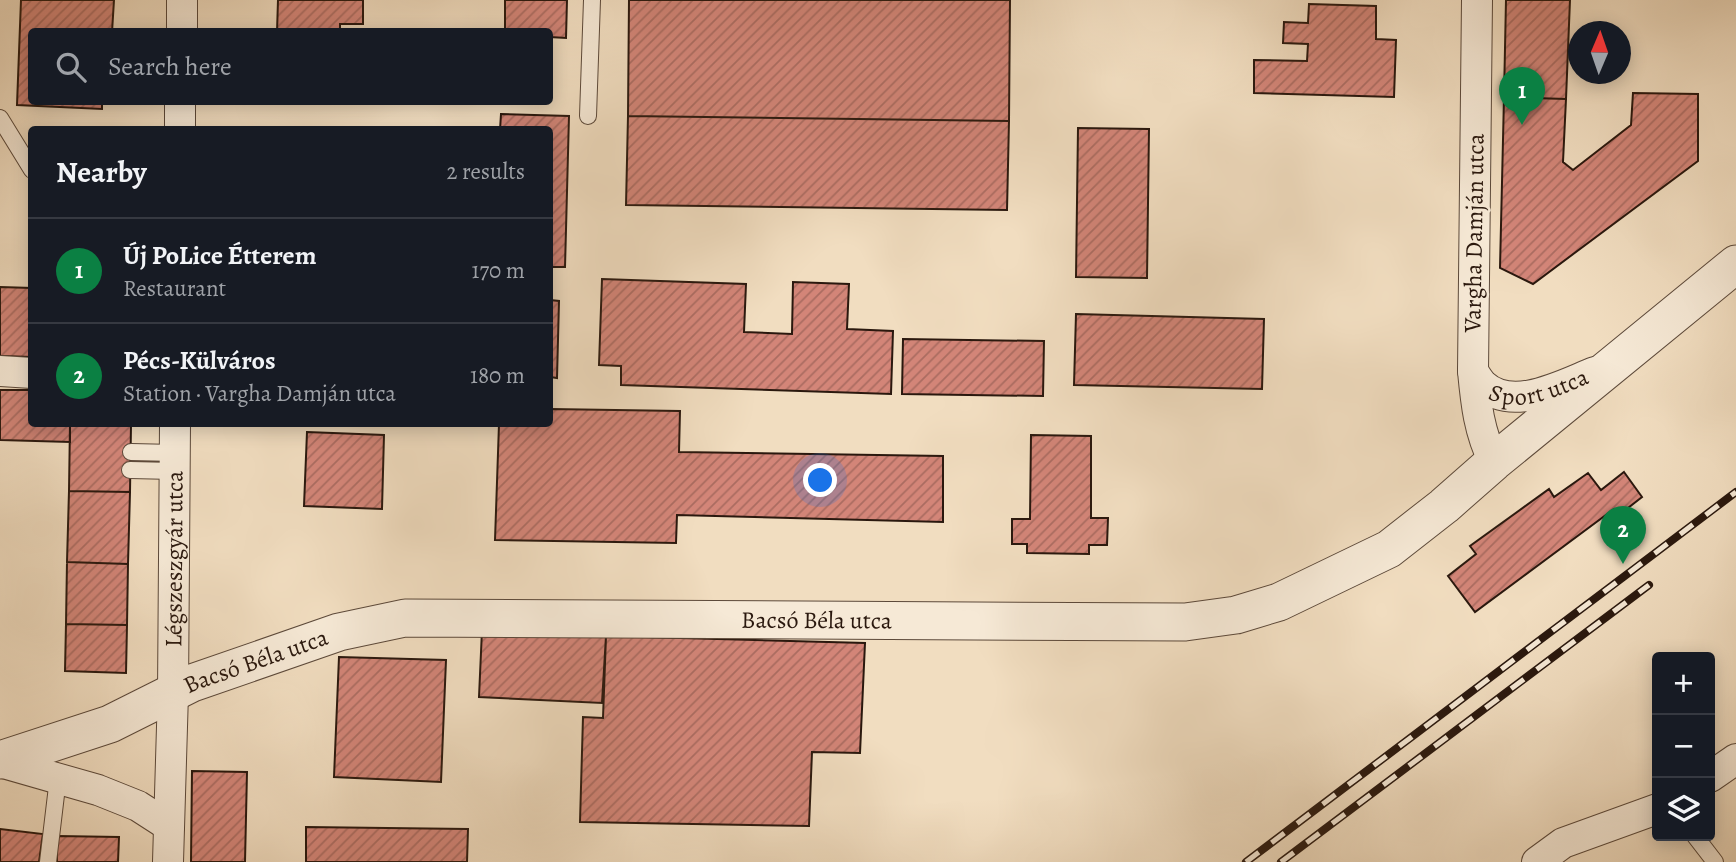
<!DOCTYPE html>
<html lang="en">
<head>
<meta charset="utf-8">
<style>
  :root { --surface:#171b24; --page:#242831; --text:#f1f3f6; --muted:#9ea1a6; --line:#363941; --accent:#0b8043 }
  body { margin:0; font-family:Alegreya,serif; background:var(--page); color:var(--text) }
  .controls { position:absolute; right:21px; bottom:21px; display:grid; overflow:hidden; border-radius:7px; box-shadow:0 4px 18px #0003 }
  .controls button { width:63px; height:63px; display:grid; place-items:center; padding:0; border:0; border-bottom:2px solid var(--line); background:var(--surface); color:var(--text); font:35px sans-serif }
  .compass { position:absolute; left:1568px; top:21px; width:63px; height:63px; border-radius:50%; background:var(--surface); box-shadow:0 4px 18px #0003; rotate:2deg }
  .you { position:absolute; left:821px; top:481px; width:24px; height:24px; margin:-18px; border:5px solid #fff; border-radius:50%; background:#1a73e8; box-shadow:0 0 0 10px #1a73e833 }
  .badge { display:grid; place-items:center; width:46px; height:46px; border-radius:50%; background:var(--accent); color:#fff; font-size:23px; font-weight:700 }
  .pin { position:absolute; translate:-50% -58px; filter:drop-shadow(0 2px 4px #0008) }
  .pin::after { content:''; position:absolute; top:37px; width:24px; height:21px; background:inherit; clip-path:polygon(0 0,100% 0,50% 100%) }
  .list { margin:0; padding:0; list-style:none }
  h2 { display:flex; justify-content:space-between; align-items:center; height:91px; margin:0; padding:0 28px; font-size:30px }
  h2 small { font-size:23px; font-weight:400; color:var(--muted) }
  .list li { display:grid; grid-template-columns:46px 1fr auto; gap:21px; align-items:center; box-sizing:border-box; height:105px; padding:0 28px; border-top:2px solid var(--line) }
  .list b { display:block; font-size:26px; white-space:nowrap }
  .list p { margin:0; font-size:23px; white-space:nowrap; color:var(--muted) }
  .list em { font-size:23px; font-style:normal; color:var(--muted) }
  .icon { flex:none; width:38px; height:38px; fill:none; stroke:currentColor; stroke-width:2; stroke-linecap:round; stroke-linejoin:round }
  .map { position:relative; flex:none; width:1736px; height:862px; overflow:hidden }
  .search { position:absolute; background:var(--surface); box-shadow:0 4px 18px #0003; left:28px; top:28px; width:525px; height:77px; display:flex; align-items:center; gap:18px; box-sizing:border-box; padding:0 24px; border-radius:7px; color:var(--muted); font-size:26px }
  .panel { position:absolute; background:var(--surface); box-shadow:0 4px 18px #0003; left:28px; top:126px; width:525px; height:301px; border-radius:7px }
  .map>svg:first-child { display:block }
  .building { fill:url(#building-hatch); stroke:#2a180e; stroke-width:2 }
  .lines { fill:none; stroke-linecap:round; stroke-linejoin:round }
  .service-casing { stroke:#5c493a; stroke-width:18 }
  .minor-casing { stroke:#5c493a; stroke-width:32 }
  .tertiary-casing { stroke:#5c493a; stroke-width:39 }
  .service { stroke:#f6e9d6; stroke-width:16 }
  .minor { stroke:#f6e9d6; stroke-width:30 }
  .tertiary { stroke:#f6e9d6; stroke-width:37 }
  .rail-casing { stroke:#2a180e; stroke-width:8 }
  .rail { stroke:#f6e9d6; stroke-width:5; stroke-dasharray:16; stroke-linecap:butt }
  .labels { text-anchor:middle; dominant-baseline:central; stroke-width:5; stroke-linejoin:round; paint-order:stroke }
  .street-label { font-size:24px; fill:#2a180e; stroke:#f6e9d6 }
</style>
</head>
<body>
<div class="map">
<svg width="1736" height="862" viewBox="0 0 1736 862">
  <defs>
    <pattern id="building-hatch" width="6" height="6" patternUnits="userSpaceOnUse" patternTransform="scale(1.75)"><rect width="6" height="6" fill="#d38578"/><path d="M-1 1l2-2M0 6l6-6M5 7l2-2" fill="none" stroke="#ab6c61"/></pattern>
  </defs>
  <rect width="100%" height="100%" fill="#f1ddc0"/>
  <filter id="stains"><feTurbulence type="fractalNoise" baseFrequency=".00286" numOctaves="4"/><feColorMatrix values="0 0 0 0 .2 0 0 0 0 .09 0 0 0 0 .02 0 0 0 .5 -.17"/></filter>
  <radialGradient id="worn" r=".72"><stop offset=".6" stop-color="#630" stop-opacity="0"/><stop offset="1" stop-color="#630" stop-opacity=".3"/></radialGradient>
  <path class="building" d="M21,0H114L112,32H32V102H102V109L17,105Z
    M278,0H363V24H340V32H277Z
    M505,0H567L566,38L550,37V32H505Z
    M629,0H1010L1009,121L628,116Z
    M1506,0H1570L1566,99L1504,97Z
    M1309,4L1376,6V39L1396,40L1394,97L1254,93V60L1307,61L1308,44L1283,43L1284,22L1308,23Z
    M1633,93L1698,94V161L1533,284L1500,268L1504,97L1566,99L1563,162L1573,170L1631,125Z
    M501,114L569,116L565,267H550V130H500Z
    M628,116L1009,121L1007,210L626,205Z
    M1078,128L1149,129L1147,278L1076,277Z
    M602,279L746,284L744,332L792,334L793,282L849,284L847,329L893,331L891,394L621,385V366L599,365Z
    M0,287L32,288V357L0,356Z
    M550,300L559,301L557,378L550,377Z
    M1076,314L1264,319L1262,389L1074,385Z
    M903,339L1044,341L1043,396L902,394Z
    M0,390H32V424H70V442L0,440Z
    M550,409L680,411L679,452L943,456V522L677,515L676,543L495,540L499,424H550Z
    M70,424H131L130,492L69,491Z
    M307,432L384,435L382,509L304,506Z
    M1031,435L1091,436V518H1108L1107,545H1089V554L1027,553V544H1012V519H1030Z
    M1624,472L1642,497L1619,515L1614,509L1475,612L1448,576L1476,554L1470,546L1549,489L1554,497L1588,473L1601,490Z
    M69,491L130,492L128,564L67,562Z
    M67,562L128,564L127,625L66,624Z
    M66,624L127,625L126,673L65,671Z
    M482,630L606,636L602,703L479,697Z
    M606,636L865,643L860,753L812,752L809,826L580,822L583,717L603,718Z
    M339,657L446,660L441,782L334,777Z
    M192,771L247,772L245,862H191Z
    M306,827L468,829L467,862H306Z
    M0,829L43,834L39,862H0Z
    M57,836L119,837L118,862H57Z"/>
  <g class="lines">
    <defs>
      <path id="service" d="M588,116L592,0
        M0,118L32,170
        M131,452L175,453
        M130,470L174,471
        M1695,836L1715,862
        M48,862L58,778"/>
      <g id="minor">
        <path d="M1477,0L1473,371C1476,404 1479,432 1494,462"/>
        <path d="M182,32V0"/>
        <path d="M180,130V102"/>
        <path d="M0,371L32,373"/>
        <path id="s1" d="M1473,371C1476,376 1479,381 1483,385C1513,413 1564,384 1595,372"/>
        <path d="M0,762L98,790L138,806L169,826"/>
        <path d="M1710,777L1736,759"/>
        <path id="s2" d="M168,862L173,693L175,424"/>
        <path d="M1537,862L1563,843L1657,809"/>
      </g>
      <g id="tertiary">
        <path id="s3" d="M0,760L110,724L192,683L339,632L405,618L1185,622L1236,615L1279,602L1389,549L1444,506L1494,462L1736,264"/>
      </g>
    </defs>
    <use href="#service" class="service-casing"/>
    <use href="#minor" class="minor-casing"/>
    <use href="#tertiary" class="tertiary-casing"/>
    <use href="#service" class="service"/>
    <use href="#minor" class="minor"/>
    <use href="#tertiary" class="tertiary"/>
    <defs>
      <path id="rail" d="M1246,862L1736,492
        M1281,862L1649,585"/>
    </defs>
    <use href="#rail" class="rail-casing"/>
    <use href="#rail" class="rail"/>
  </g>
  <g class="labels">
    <g class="street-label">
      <text transform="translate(1474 233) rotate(-89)">Vargha Damján utca</text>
      <text stroke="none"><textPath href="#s1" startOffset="77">Sport utca</textPath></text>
      <text stroke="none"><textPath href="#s2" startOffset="303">Légszeszgyár utca</textPath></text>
      <text stroke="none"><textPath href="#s3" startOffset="842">Bacsó Béla utca</textPath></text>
      <text stroke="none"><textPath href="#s3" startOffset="275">Bacsó Béla utca</textPath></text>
    </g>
  </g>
  <rect width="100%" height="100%" filter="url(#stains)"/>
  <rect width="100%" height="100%" fill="url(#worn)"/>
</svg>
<div class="controls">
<button>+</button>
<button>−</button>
<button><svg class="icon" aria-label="layers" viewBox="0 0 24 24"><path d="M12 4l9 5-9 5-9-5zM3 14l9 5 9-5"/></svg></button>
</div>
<svg class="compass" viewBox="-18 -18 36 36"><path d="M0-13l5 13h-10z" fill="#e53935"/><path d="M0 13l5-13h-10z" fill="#9ea1a6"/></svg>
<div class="you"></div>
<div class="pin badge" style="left:1522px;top:125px">1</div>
<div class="pin badge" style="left:1623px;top:564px">2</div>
<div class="search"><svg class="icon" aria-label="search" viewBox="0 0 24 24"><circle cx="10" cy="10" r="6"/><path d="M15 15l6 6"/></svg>Search here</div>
<section class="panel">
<h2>Nearby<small>2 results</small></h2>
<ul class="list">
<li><span class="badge">1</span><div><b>Új PoLice Étterem</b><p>Restaurant</p></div><em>170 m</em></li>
<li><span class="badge">2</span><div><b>Pécs-Külváros</b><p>Station · Vargha Damján utca</p></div><em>180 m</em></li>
</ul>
</section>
</div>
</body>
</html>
